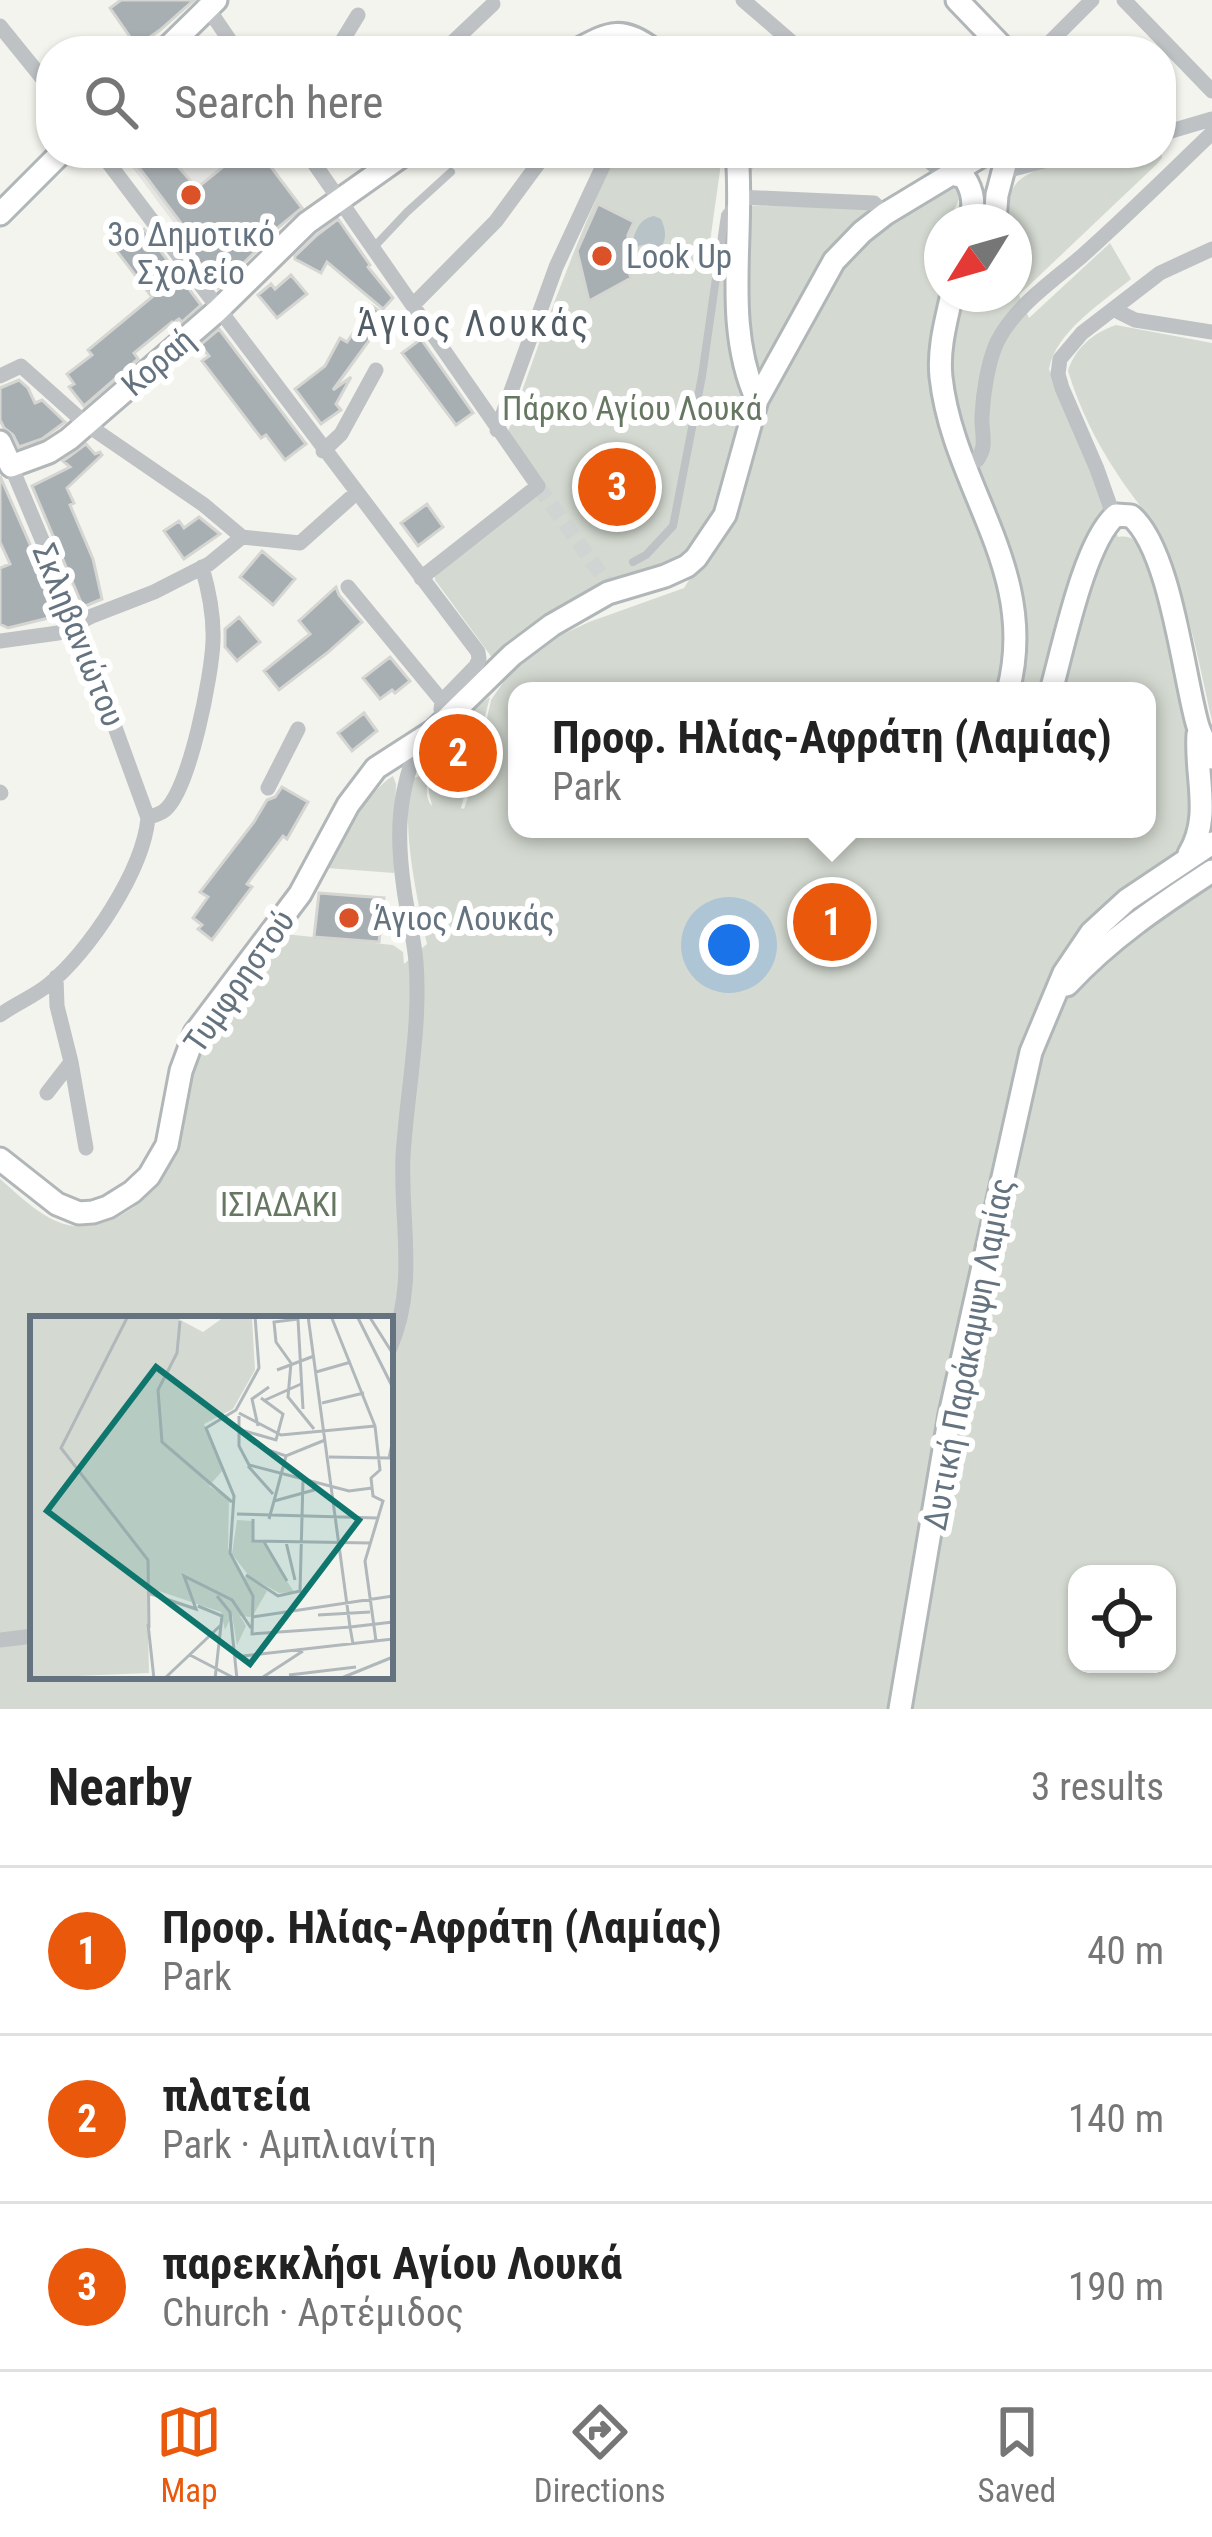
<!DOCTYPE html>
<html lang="en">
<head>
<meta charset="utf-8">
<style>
  :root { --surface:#fff; --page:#f6f6f6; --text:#222; --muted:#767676; --line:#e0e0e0; --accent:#ea580c }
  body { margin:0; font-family:"Roboto Condensed",sans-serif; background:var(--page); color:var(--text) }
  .controls { position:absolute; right:36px; bottom:36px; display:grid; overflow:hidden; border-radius:24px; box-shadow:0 3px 9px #0004 }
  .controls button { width:108px; height:108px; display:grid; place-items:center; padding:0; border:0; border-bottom:3px solid var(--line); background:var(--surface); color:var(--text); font:60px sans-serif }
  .compass { position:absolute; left:924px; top:204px; width:108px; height:108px; border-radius:50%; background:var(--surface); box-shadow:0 3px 9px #0004; rotate:233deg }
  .you { position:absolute; left:729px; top:945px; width:42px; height:42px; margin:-30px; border:9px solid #fff; border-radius:50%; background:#1a73e8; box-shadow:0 0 0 18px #1a73e833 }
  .badge { display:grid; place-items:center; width:78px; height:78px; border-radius:50%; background:var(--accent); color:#fff; font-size:39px; font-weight:700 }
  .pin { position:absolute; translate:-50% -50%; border:6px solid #fff; box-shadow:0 3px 12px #0006 }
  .popup { position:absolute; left:508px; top:682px; width:648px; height:156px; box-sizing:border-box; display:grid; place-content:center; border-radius:24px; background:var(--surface); filter:drop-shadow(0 3px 9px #0005); font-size:39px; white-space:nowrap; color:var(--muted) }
  .popup b { font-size:45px; color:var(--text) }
  .popup::after { content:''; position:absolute; left:50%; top:100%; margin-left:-24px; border:24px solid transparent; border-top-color:var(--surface) }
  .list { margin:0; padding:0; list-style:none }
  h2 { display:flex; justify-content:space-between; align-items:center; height:156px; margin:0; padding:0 48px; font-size:51px }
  h2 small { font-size:39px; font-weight:400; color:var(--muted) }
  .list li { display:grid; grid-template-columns:78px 1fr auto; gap:36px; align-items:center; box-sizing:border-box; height:168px; padding:0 48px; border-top:3px solid var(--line) }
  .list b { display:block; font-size:45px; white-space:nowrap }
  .list p { margin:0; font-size:39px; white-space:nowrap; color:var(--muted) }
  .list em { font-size:39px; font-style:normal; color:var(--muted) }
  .icon { flex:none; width:66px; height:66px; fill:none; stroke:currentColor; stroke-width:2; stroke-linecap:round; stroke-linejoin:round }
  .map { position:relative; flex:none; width:1212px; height:1709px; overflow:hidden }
  .search { position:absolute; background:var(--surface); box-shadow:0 3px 9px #0004; left:36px; right:36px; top:36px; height:132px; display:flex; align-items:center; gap:30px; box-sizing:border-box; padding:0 42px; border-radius:48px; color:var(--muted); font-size:45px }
  .sheet { height:660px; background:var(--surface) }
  nav { display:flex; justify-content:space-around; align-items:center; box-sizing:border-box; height:168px; border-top:3px solid var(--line); background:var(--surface); font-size:33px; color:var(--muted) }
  nav a { display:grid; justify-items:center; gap:6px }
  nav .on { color:var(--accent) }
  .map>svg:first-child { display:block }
  .built { fill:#e4e5e3 }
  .green { fill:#d4dad1; fill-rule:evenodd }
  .water { fill:#b7c3c7 }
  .building { fill:#a8afb3; stroke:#d5d5d2; stroke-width:3 }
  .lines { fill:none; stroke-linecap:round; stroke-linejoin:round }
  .street-tunnel { stroke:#d0d4d3; stroke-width:15; stroke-dasharray:15 8; stroke-linecap:butt }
  .secondary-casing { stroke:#b1b6b9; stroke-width:27 }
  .lane { stroke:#bec2c5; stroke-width:8 }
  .street { stroke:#bec2c5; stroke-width:15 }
  .secondary { stroke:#fff; stroke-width:21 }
  .poi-dot { fill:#db5128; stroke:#fff; stroke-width:4.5 }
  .labels { text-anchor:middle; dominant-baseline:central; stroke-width:12; stroke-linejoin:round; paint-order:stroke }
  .poi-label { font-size:33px; fill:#64737f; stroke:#fff; text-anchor:start }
  .street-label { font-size:33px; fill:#64737f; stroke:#fff }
  .park-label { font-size:33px; fill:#667762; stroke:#fff }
  .neighbourhood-label { font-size:36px; letter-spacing:3px; fill:#515c65; stroke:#fff }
  .inset-road { fill:none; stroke:#b1b8bb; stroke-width:3 }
  .view { fill:#0f766e; fill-opacity:0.15; stroke:#0f766e; stroke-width:6 }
  .inset-edge { fill:none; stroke:#64737f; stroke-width:6 }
</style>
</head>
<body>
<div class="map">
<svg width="1212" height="1709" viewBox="0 0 1212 1709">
  <rect width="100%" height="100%" fill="#f4f4ef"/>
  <path class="built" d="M124,153H267L272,160L182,234L123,155Z"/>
  <path class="green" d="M1161,148L1162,158L1157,164L1019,295L1029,318L1110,243L1131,279C1103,302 1056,331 1049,369L1118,537C1132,535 1137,541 1143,553C1158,597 1202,723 1185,763L1212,856V1709H0V1179C20,1196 42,1219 68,1225C114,1234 161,1193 175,1153C187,1122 187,1087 200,1055C220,1011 255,973 284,934L393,945L403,952L404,964L427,944C418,902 398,817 414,778L429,773C427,783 424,798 432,806C431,799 428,793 429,786C432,756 466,713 490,697L461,808L464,809L478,768V759L491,700L509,674L526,658L557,637L589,622L684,588L745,492L769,406L779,381L755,368L751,359L745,224L750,206L871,207L886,228L952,187L957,189L959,199L949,222H942V294H1014V222H1008C1010,211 1008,194 1015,185C1037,157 1127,153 1161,153ZM517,691H1147V829H517ZM33,1319H390V1676H33ZM1077,1574H1167V1664H1077Z
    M616,153H720V171L707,263L710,268L729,280L746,396L723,500L696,544L662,569L603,587L527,629L493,659L435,580V574L547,486L508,432C540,337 575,244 616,153Z
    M1116,325L1212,343V721C1198,658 1186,591 1157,533C1146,511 1129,493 1116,472C1095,440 1079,407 1068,371C1075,348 1093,333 1116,325Z
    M393,776L396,784L394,873L327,868C343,840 366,792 393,776Z"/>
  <path class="water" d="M654,216L661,219C667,232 667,242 657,252L650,243L631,248C635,232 638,219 654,216Z"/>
  <path class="building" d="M121,0H194L160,30L130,51H113L130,37L110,8Z
    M128,153H166L197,188L240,153H281L268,163L302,208L258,244L260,247L218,288L180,237L187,231Z
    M598,204L634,222L628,235L626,262L631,278L589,301L577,251Z
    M338,219L370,265L368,267L393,298L383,309L327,262L321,273L295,259V256L317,235Z
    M144,229L201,305L182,322L179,319L173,323L172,322L134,353L138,359L84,406L69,387L74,384L67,374L92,355L88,350L152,297L116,250Z
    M291,275L307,294L277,318L258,295L271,284L275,289Z
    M372,306L387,316L333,390L351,377L336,404L341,410L321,424L295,389L325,366L340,338L347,342Z
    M219,329L306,444L285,460L266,435L261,438L202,361L209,356L200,345Z
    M421,339L473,413L456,425L402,353Z
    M19,380L28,388L35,403L42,400L65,422L42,439L19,447L13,435L4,428L0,420V388Z
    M86,444L95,454L100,452L102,455L67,488L74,503L70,505L93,559L102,599L83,607L32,486L70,467L63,461Z
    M611,470L634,490L622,503L600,483Z
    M0,476L61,615L8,628L0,624V568L10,564L0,542Z
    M427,504L443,527L418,546L401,523Z
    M199,517L220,534L184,559L164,531L179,521L184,528Z
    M262,551L295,579L273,605L240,577Z
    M336,587L339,595L362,622L327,653L279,690L264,671L310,634L299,621Z
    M239,617L260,642L237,661L225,647V629Z
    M390,657L410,681L395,693L392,690L380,699L363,678Z
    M364,713L377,731L352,751L338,733Z
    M282,787L308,802L287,839L283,836L247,884L252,887L212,940L198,929L202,925L193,918L208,897L200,892L254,822L267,800L275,797Z
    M319,893L384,898L379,942L314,937Z"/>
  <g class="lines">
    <path class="street-tunnel" d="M538,486L613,591"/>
    <defs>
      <path id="secondary" d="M957,0L1006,51
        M164,51L216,0
        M575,51C609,33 621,25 655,51
        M737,153C745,234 722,324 757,400
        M952,174L964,177C974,192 974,204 971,222
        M0,214L61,153
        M995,222L997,195L1008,153
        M952,294C946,321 938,349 941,377C953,488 1040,571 1008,691
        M0,442L11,466L49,452L69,439L217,311L307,223L406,153
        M1051,691C1063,649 1084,542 1116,515L1131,516C1170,549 1183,672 1197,723C1200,735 1207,746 1212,758
        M1189,854C1212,816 1195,777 1198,734
        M1067,985C1109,939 1160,905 1212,871
        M0,1159L57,1204L79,1213L93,1212L108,1207L132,1192L149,1176L167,1145L181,1071L195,1033L300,894L348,805L376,768L435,730L512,655L552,625L608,593L665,576L687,566L696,558L725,515L757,400L834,261L862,232L885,214L986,153
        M900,1709L950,1414L1031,1052L1064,973L1091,933L1127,900L1212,843"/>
    </defs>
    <use href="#secondary" class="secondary-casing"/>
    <path class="lane" d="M374,247L407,212L451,172
      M633,562L646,555L673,526L702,376L725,215L734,203"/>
    <path class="street" d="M743,0L802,51
      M1124,0L1212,91
      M205,4L237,51
      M0,26L51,89
      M454,41L493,4
      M336,51L358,15
      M1041,51L1092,0
      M1161,134L1212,119
      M101,153L478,652L479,659L476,666L442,701L441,709L446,721
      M307,153L538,486L421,578
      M920,153L947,177
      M738,167L767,153
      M1002,172L1075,153
      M738,197L874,203L885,214
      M413,305L496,221L546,153
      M1113,309L1135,320L1212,332
      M0,376L21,366L86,424L204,505L242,537L300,543L356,493
      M497,430L556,267L609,153
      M323,451L341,434L376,370
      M965,463L977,460C988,446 981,433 982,416C983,393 988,362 997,342C1015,306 1053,281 1082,256C1127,216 1169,174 1212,133
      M1114,517L1097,469L1062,388L1058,374L1060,359L1082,333L1160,273L1212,249
      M348,587L442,701
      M0,641L58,633L92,616L154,592L209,564L242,537
      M268,788L298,729
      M0,792L1,793
      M148,818C154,815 161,814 165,810C190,789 212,674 213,641C214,616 209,591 202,567
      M56,977L57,1006L71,1062L86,1148
      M0,1015C15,1004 33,997 48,985C89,952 143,871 148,818L77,623L11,466
      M47,1093L71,1062
      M390,1348C418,1284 400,1222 403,1156C407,1091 421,1027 416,962C414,937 407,913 404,889C396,834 398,795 418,744
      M0,1640L33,1636"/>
    <use href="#secondary" class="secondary"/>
  </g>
  <g class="poi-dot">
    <circle cx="191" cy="195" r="12"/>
    <circle cx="602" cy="256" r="12"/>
    <circle cx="349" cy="918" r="12"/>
  </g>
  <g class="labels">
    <g class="poi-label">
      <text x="191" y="234" text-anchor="middle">3ο Δημοτικό<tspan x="191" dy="38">Σχολείο</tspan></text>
      <text x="626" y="256">Look Up</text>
      <text x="373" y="918">Άγιος Λουκάς</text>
    </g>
    <g class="street-label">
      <text transform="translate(158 362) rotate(-41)">Κοραή</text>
      <text transform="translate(79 635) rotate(68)">Σκληβανιώτου</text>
      <text transform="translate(239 981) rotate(-55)">Τυμφρηστού</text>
      <text transform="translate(968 1354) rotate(-79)">Δυτική Παράκαμψη Λαμίας</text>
    </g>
    <g class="park-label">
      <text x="632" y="408">Πάρκο Αγίου Λουκά</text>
      <text x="279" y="1204">ΙΣΙΑΔΑΚΙ</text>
    </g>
    <g class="neighbourhood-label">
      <text x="474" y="324">Άγιος Λουκάς</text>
    </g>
  </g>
  <g transform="translate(30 1316)">
    <rect width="363" height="363" fill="#f4f4ef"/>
    <path d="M0,1H145L173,16L194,1H222L225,54L203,93L174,108L193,154L179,170L199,183L198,233L214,262L219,260L202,238L207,204L222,205V226H232L264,276L249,277L222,262L237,275L222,301L210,300L216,310L207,329L202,299L195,314L191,296L117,271L119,357L0,362Z" fill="#d4dad1"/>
    <path class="inset-road" d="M98,0L31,132L118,244L119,312M225,0L229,52L206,94L176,112L204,180L200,237L223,280L222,318L320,311L323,328M278,0L320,311L363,306M301,0L345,110L350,154L341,162L343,180L353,185L335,245L346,325M327,0L363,72M339,0L363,38M268,3L273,93M150,5L147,37L128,74L132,126L202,186M261,47L246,26L244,6L268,3M261,47L258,81L284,113M247,54L284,40M286,56L321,46M233,85L271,68M292,87L334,77M209,97L251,119L345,110M209,100V130L219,149L319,175L342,172M228,110L222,83L239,71M208,113L246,124L253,98L231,82M235,133L256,140L295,124M299,141L359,142L363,123M218,150L243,178M244,185L256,140M207,198L348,202M223,203V225L340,227M239,203L244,185L284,174L285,167M234,226L257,265M256,226L265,264M216,259L248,280L270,275L273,164M118,277L166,293L154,260L202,284L221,312M187,280L200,296L207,363M168,290L192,300L185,363M288,299L340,296M223,301L363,280M118,308L124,363M160,339L206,363M205,341L363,323M259,359L326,351M134,363L191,309M230,363L273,335M309,363L363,341"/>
    <path class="view" d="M126,51L329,204L220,348L17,195Z"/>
    <rect width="363" height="363" class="inset-edge"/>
  </g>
</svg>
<div class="controls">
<button><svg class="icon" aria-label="locate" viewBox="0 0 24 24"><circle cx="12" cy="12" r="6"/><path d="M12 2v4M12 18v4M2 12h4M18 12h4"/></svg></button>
</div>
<svg class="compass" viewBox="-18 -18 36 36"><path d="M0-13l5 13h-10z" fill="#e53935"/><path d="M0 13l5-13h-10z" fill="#767676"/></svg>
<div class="you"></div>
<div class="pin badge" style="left:832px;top:922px">1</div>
<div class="popup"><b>Προφ. Ηλίας-Αφράτη (Λαμίας)</b>Park</div>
<div class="pin badge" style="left:458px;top:753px">2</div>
<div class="pin badge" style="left:617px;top:487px">3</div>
<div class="search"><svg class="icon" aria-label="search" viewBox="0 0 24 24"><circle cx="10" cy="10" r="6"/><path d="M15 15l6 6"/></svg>Search here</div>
</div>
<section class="sheet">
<h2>Nearby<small>3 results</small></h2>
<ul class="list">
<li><span class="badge">1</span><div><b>Προφ. Ηλίας-Αφράτη (Λαμίας)</b><p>Park</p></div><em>40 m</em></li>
<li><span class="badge">2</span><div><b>πλατεία</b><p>Park · Αμπλιανίτη</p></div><em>140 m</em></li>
<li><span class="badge">3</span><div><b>παρεκκλήσι Αγίου Λουκά</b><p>Church · Αρτέμιδος</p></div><em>190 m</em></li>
</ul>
</section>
<nav>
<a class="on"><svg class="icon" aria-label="map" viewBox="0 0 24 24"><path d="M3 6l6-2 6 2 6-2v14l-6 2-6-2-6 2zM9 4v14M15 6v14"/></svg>Map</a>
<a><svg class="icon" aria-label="directions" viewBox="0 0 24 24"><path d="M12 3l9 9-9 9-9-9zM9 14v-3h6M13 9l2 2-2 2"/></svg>Directions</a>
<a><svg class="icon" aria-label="saved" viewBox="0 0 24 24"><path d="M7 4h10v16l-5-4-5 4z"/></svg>Saved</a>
</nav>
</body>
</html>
